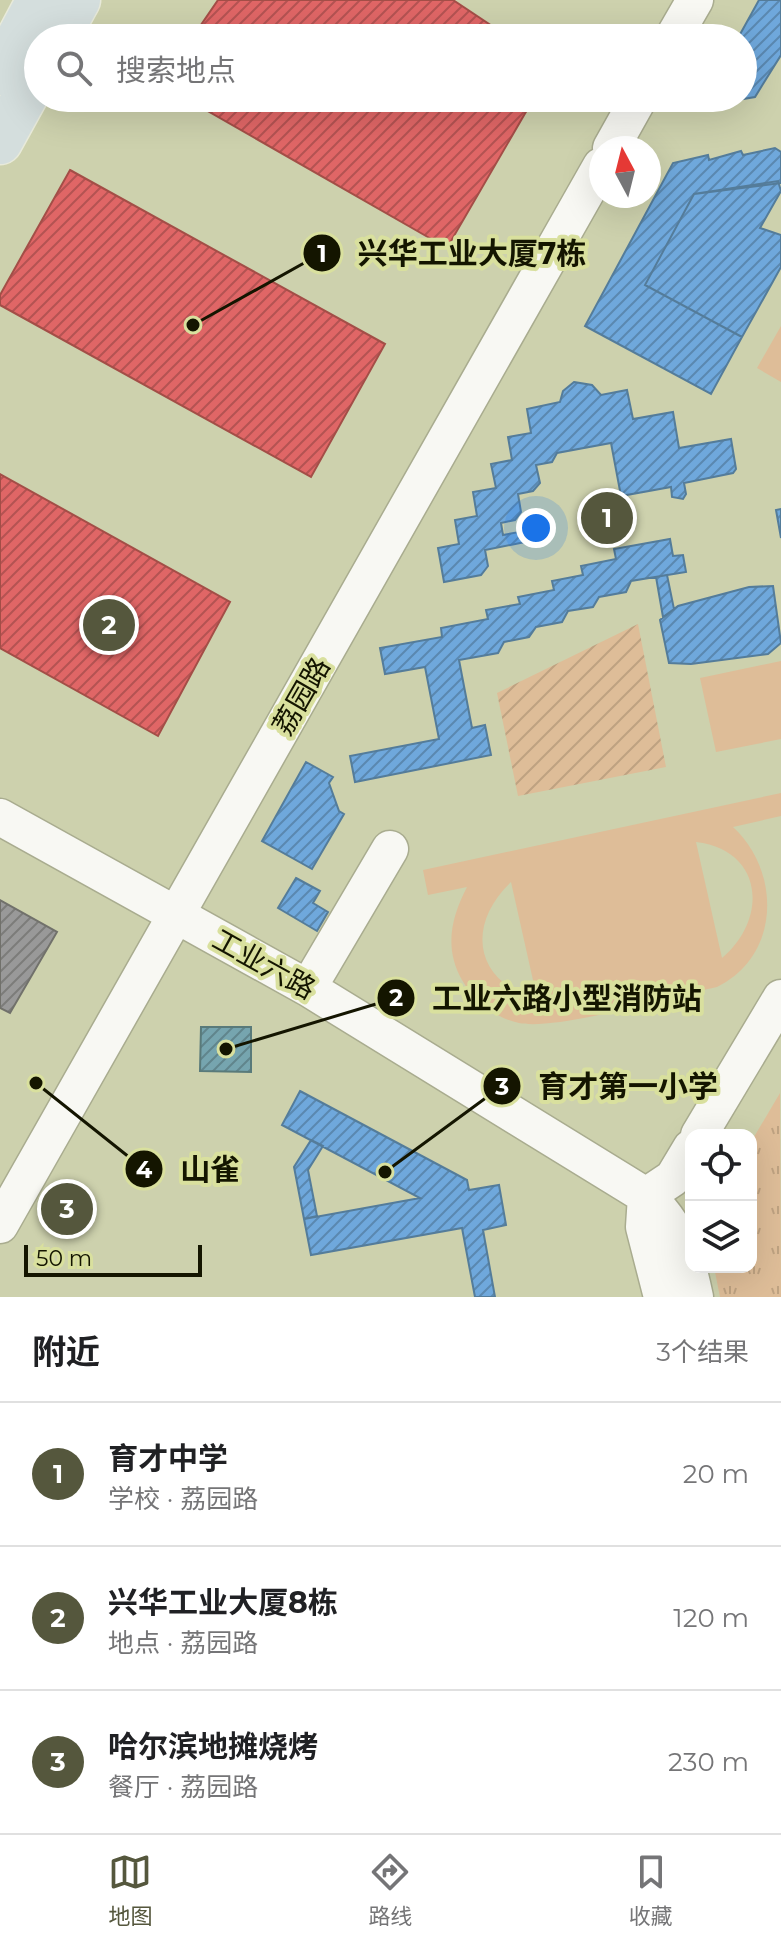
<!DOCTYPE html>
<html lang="zh">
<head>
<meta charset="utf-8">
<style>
  :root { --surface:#fff; --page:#f2f2f2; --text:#202124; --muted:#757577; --line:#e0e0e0; --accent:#55573d }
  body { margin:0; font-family:Montserrat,"Noto Sans SC",sans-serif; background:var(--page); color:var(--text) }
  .controls { position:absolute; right:24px; bottom:24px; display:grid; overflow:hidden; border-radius:16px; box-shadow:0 8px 32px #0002 }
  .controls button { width:72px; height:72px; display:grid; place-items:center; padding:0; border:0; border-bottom:2px solid var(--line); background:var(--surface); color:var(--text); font:40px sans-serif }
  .compass { position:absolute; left:589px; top:136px; width:72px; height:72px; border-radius:50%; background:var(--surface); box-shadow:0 8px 32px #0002; rotate:353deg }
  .scale { position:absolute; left:24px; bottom:20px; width:178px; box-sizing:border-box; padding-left:8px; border:4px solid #141500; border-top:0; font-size:22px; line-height:28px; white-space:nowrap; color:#141500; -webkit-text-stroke:6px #d9e09e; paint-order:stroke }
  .you { position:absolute; left:536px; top:528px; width:28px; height:28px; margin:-20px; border:6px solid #fff; border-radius:50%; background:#1a73e8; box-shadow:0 0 0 12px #1a73e833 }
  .badge { display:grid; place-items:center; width:52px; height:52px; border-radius:50%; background:var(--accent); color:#fff; font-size:26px; font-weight:700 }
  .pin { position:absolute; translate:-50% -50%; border:4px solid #fff; box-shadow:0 2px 8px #0006 }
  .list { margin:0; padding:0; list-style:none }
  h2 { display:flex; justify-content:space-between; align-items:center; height:104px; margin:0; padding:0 32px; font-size:34px }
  h2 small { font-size:26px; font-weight:400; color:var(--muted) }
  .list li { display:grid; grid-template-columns:52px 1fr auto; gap:24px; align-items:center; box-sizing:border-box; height:144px; padding:0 32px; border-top:2px solid var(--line) }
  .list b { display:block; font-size:30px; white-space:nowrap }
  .list p { margin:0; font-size:26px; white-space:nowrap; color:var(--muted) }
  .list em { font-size:26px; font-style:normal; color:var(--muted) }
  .icon { flex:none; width:44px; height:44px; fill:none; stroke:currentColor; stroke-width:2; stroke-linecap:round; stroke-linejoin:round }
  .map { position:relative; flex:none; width:781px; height:1297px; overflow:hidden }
  .search { position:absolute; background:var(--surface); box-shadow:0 8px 32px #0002; left:24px; right:24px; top:24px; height:88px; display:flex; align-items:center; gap:20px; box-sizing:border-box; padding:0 28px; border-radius:44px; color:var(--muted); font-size:30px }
  .sheet { height:536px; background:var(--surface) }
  nav { display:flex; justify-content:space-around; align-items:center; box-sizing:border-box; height:112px; border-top:2px solid var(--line); background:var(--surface); font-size:22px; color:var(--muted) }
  nav a { display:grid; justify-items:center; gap:4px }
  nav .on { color:var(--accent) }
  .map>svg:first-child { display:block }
  .park { fill:url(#park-tufts) }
  .garden { fill:url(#garden-furrows) }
  .pitch { fill:#debd98; fill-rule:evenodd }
  .shops { fill:url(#shops-hatch); stroke:#a34e47; stroke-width:2 }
  .schools { fill:url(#schools-hatch); stroke:#547c9a; stroke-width:2 }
  .public { fill:url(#public-hatch); stroke:#597a7a; stroke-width:2 }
  .industry { fill:url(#industry-hatch); stroke:#71716b; stroke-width:2 }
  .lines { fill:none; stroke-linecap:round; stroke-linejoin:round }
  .minor-casing { stroke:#a9ac8f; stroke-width:39 }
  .major-casing { stroke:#e8eada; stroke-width:47 }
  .minor { stroke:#f8f8f3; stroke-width:36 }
  .major { stroke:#d4dedd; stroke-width:44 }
  .labels { text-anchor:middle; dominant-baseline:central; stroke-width:8; stroke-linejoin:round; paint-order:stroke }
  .street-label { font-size:28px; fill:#141500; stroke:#d9e09e }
  .leader { fill:none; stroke:#141500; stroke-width:3 }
  .callout-dot { fill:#141500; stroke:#d9e09e; stroke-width:3 }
  .mark-label { font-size:24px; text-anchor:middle; font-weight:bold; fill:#fff }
  .callout-label { font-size:30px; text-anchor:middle; font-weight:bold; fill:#141500; stroke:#d9e09e; stroke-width:8; stroke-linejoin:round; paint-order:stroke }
</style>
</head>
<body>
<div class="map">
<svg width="781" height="1297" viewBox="0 0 781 1297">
  <defs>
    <pattern id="park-tufts" width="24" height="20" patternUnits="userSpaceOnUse" patternTransform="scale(2)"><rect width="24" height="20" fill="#debd98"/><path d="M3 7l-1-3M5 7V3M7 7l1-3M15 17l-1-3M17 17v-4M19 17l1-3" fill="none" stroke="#bea281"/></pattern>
    <pattern id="garden-furrows" width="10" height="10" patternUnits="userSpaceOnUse" patternTransform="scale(2)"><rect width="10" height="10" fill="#debd98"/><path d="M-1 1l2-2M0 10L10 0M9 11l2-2" fill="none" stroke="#bea281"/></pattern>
    <pattern id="shops-hatch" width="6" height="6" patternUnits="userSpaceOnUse" patternTransform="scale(2)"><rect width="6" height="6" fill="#e06666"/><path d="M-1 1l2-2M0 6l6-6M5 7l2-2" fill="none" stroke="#b45352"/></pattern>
    <pattern id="schools-hatch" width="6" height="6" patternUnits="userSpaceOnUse" patternTransform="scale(2)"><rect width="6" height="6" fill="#6fa8dc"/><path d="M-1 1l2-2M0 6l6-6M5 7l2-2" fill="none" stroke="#5a88b0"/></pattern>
    <pattern id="public-hatch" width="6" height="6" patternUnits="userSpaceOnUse" patternTransform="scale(2)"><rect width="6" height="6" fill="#76a5af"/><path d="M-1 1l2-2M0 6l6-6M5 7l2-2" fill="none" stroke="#60858c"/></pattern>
    <pattern id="industry-hatch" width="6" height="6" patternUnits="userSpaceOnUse" patternTransform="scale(2)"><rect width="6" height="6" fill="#999"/><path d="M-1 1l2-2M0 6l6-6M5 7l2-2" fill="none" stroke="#7c7c7a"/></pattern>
  </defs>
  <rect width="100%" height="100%" fill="#cdd1ad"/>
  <path class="park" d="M780,1093L781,1297H720L714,1267H751V1142Z"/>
  <path class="garden" d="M638,624L666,767L518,796L497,693Z"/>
  <path class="pitch" d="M781,326V382L757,368Z
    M781,661V739L716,752L700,678Z
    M781,793V816L733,827C781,871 781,956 717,987C675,996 555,1031 519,1023C495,1018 474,1001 462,980C444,948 451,918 467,887L428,895L423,870ZM696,842C763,850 769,918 722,958ZM511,882L537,998L536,999C474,981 466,925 511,882Z"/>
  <path class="shops" d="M218,0H453L510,38H192Z
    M185,98H534L447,248Z
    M70,170L385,344L311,477L0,305V295Z
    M0,474L230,602L158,736L0,648Z"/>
  <path class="schools" d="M759,0H781V55L755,97L713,104L712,98H743V38H738Z
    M775,148L781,152V183L694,194L645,285L742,337L711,394L585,326L673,163L708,155L709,160L741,151L743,155Z
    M778,181L781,191L760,228L781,235V267L742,337L645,285L694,194Z
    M574,382L592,385L601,395L627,390L633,419L673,412L679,448L731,439L736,469L733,473L684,483L686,494L683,499L672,497L671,487L621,496L611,443L557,453L552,462L536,465L540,483L533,491L518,494L521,512L515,520L501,523L503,535L519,532L525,542L485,550L488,566L481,575L444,582L438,548L459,544L455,520L477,516L473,492L496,488L491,464L512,460L508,437L531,433L527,409L560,402L563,391Z
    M781,509V538L776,510Z
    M670,539L673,556L683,555L686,572L631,581L626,592L599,597L593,607L568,611L562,622L536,627L529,637L504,642L498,653L459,660L472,728L485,725L491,755L355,782L350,756L439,739L425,667L385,674L380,648L442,637L441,628L488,619L486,610L520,604L518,597L554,590L552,581L583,575L581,566L616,559L614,549Z
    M667,575L674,609L663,617L656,577Z
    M773,586L781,643L768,654L691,664L669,663L660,620L678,606L749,587Z
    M306,762L333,777L329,783L339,811L344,814L312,869L262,841Z
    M296,878L320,891L313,903L328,912L317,931L278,908Z
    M300,1091L467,1180L469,1190L499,1185L506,1225L483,1230L495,1297H475L462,1228L311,1255L304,1219L420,1198L282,1125Z
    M311,1140L323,1146L308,1170L317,1216L304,1219L294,1167Z"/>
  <path class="public" d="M201,1027H251V1072L200,1071Z"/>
  <path class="industry" d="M0,900L57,932L10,1013L0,1008Z"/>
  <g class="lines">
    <defs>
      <path id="minor" d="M673,38L695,0
        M611,148L639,98
        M0,817L308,988L646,1196C679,1225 686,1255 695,1297
        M308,988L390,849
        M699,1135L781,998
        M646,1196L644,1227L662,1297
        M646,1196L673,1178L691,1148
        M0,1225L601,166"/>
      <path id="major" d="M57,38L78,0
        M0,73L39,0
        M0,142L38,73"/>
    </defs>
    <use href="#minor" class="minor-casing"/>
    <use href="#major" class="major-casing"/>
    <use href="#minor" class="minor"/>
    <use href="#major" class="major"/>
  </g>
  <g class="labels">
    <g class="street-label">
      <text transform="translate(301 696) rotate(-60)">荔园路</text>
      <text transform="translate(264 964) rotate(29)">工业六路</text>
    </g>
  </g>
  <path class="leader" d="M193 325L322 253M226 1049L396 998M385 1172L502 1086M36 1083L144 1169"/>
  <g class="callout-dot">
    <circle cx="193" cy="325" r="8"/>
    <circle cx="226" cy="1049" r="8"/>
    <circle cx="385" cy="1172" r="8"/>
    <circle cx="36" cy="1083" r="8"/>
    <circle cx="322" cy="253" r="20"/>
    <circle cx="396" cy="998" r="20"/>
    <circle cx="502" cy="1086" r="20"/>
    <circle cx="144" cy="1169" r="20"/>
  </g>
  <g class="mark-label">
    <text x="322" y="262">1</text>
    <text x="396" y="1006">2</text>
    <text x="502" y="1095">3</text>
    <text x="144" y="1178">4</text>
  </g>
  <g class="callout-label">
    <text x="472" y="264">兴华工业大厦7栋</text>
    <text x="567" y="1009">工业六路小型消防站</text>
    <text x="628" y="1097">育才第一小学</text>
    <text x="210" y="1180">山雀</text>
  </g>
</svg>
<div class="controls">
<button><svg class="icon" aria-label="locate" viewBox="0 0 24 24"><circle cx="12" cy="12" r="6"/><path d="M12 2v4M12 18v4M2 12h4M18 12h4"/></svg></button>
<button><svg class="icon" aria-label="layers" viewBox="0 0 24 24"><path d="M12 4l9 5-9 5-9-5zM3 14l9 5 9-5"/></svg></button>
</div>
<svg class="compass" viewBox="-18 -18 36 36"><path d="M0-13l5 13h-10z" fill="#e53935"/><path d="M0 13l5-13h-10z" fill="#757577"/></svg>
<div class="scale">50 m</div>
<div class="you"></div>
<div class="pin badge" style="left:607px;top:518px">1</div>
<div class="pin badge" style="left:109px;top:625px">2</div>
<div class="pin badge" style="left:67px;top:1209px">3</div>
<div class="search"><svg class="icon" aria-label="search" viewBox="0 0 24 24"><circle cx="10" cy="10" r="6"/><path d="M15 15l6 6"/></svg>搜索地点</div>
</div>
<section class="sheet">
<h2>附近<small>3个结果</small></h2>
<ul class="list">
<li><span class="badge">1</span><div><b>育才中学</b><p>学校 · 荔园路</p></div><em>20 m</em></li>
<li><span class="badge">2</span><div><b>兴华工业大厦8栋</b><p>地点 · 荔园路</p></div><em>120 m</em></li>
<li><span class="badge">3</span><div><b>哈尔滨地摊烧烤</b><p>餐厅 · 荔园路</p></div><em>230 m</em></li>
</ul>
</section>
<nav>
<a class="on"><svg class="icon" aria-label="map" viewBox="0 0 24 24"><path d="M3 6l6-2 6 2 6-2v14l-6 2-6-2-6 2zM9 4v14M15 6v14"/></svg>地图</a>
<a><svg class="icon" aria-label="directions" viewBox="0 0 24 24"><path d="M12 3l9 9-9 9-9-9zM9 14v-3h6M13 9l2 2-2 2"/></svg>路线</a>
<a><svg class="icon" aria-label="saved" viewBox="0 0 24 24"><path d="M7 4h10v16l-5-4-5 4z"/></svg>收藏</a>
</nav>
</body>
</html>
